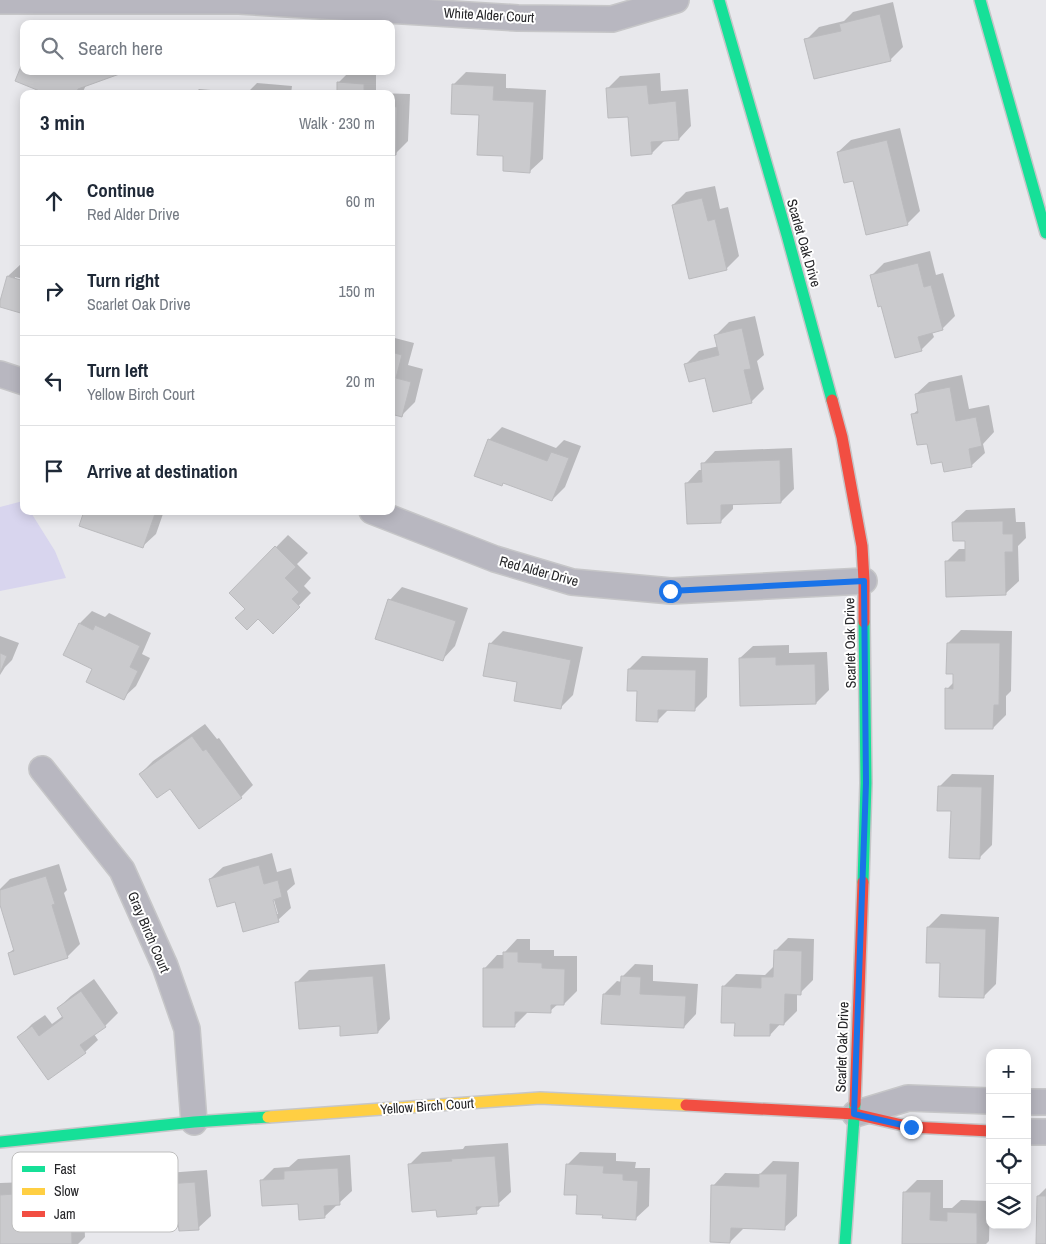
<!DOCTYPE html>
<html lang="en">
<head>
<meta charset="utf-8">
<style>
  :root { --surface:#fff; --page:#f2f2f3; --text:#1f2937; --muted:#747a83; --line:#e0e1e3 }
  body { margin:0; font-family:"Archivo Narrow",sans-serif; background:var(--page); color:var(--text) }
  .controls { position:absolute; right:15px; bottom:15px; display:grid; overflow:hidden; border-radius:10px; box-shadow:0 2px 12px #0003 }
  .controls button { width:45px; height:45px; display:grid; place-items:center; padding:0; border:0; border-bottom:1px solid var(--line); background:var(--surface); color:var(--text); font:25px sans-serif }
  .stop { position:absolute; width:15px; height:15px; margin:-11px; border:4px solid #1a73e8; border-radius:50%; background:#fff }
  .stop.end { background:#1a73e8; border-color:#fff; box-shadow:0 1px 5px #0008 }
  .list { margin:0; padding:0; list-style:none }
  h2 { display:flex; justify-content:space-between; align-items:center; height:65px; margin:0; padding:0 20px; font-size:21px }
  h2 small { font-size:16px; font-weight:400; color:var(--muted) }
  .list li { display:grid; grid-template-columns:32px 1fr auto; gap:15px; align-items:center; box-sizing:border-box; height:90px; padding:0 20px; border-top:1px solid var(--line) }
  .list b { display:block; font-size:19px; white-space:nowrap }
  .list p { margin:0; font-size:16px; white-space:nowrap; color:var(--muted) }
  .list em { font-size:16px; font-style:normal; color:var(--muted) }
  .icon { flex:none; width:28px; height:28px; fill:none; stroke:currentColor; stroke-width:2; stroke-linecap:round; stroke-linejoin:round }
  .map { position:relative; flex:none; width:1046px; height:1244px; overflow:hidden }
  .search { position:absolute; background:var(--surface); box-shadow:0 2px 12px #0003; left:20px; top:20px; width:375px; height:55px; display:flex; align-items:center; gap:12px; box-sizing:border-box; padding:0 18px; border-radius:10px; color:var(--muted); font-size:19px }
  .panel { position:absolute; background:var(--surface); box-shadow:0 2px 12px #0003; left:20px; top:90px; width:375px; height:425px; border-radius:10px }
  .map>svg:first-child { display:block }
  .green { fill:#d8d5ee }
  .shadow { fill:#0003; fill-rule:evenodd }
  .building { fill:#cacacd; stroke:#bbbbbe }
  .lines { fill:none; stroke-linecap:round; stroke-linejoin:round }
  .street-casing { stroke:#c6c6c8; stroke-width:28 }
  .fast-casing { stroke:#c6c6c8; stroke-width:14 }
  .slow-casing { stroke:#c6c6c8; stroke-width:14 }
  .jam-casing { stroke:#c6c6c8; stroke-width:14 }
  .street { stroke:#b8b7c0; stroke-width:25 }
  .fast { stroke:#16e098; stroke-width:11 }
  .slow { stroke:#ffcf43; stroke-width:11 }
  .jam { stroke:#f24e42; stroke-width:11 }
  .route { stroke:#1a73e8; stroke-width:6 }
  .labels { text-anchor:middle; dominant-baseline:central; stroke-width:4; stroke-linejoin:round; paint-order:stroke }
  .street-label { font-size:14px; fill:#252528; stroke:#fff }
  .key { fill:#fff; stroke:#bebebe; stroke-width:1 }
  .key-label { font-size:14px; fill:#252528 }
</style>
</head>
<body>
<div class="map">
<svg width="1046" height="1244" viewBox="0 0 1046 1244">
  <rect width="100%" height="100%" fill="#e8e8ec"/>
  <path class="green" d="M23,501L24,511H30L55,551L66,578L0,591V507Z"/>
  <path class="shadow" d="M893,2L903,47L891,59L806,40L819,27L844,21L853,12Z
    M24,71H124L86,85L82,94H50Z
    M350,71H376V93L410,94L408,141L395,154H391V94H338V83Z
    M466,72L506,74V88L546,90L543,159L530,171L505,155L481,114L453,85Z
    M660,73L661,91L688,89L691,126L679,139L665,140L652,153L629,115L607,89L620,76Z
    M257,83L292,86L291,94H194L199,89L247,93Z
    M900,128L920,211L907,224L854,179L838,152L851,140Z
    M715,186L720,209L728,207L739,256L726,269L673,205L686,192Z
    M930,251L936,275L943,273L955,316L942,329L932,332L934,337L921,350L882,305L871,276L884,263Z
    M21,264L24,265V279L15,277V279L0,306L8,276Z
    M755,316L764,355L757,361L764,389L751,402L686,364L699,351L719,346L716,335L729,322Z
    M391,337L414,343L408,365L423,369L415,402L402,415L391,413Z
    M962,375L969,409L989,405L994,432L983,444L985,453L972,465L945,470L943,460L927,442L912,415L919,409L916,394L929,382Z
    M502,427L556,448L564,440L581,446L565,487L552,500L504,482L501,485L489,440Z
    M792,448L794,489L781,502L733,503V509L721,521L687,483L699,470H703V464L715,451Z
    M1015,508L1016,522H1025L1026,538L1018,546L1019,581L1006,593L946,562L959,549H966V540L953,522L966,510Z
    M85,511H164L156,534L143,546Z
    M288,535L308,553L297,564L311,578L304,586L311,593L273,632L231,593Z
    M402,587L468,608L455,646L443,659L390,600Z
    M92,611L105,617L109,613L151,633L142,654L150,658L136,686L123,698L94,669L80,623Z
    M961,630L1012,631L1011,691L1006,696V715L993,728L947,689L954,682V673L948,643Z
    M503,631L583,647L573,695L560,708L519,681L490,644Z
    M0,636L19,643L12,660L5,667L0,675Z
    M789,645V653L827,652L829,690L816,703L740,658L753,646Z
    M642,656L708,658L707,697L694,710L669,709L658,720L639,690L629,669Z
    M205,724L217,739L219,738L253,785L241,797L170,787L140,774L153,761Z
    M952,774L994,775L992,845L979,858L952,810L940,786Z
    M272,853L277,872L291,868L295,884L287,891L291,908L278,920L236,901L210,879L223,867ZM272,893L278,914H275L270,894Z
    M59,864L67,890L64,893L80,944L67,957L9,953L15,948L0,901V889L10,879Z
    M941,914L999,917L996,984L983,997L942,962L928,927Z
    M788,938L814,939L813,980L800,993H797V1011L784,1024L781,1023L770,1035L736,1022L723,987L736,974L765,975L775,965V951Z
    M517,939H530V950H554V956H577V991L564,1004H558L550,1011H527V1013L514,1026L485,968L497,955H505V952Z
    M385,964L390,1019L378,1032L341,1025L296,983L309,970Z
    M635,964L653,965V981L698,984L696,1014L684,1027L604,994L617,981L622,982V977Z
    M94,979L118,1013L105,1026L94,1034L98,1040L85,1052L48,1078L19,1037L32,1024L45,1015L52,1024L63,1016L58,1008L71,996Z
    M508,1143L511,1192L498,1204L484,1205L476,1212L437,1209L409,1165L422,1152L463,1149L465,1146Z
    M580,1152L616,1153V1161L636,1162L635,1168H650L649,1206L636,1218L604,1214L567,1165Z
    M350,1155L352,1191L324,1217L261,1181L274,1168L289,1167L298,1159Z
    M773,1161L799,1162L797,1216L784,1228L743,1227V1229L730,1242L713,1186L725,1173L760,1174Z
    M207,1170L211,1216L198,1228L115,1188L127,1176Z
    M917,1180H943V1208H952L961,1200L990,1201L989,1241L986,1244H903L904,1193Z
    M28,1182V1193L83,1191L85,1237L78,1244H0V1183Z
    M1046,1188V1244H1038V1196Z"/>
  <path class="building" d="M880,14L891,61L814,79L804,39L841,31L839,24Z
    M24,59V71L125,72L78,89L76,94H47L15,81Z
    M337,82L364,84V94H337Z
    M452,84L494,86L493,100L534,102L530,173L503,171V156L477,155L479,115L451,114Z
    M647,85L649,104L676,101L679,140L651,142L652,154L631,156L628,117L608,118L606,88Z
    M391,106L397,107L396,155H391Z
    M887,140L908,225L866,235L853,181L844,183L837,152Z
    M702,198L708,221L715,219L727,270L689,279L672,205Z
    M918,263L924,287L931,285L943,330L918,337L922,351L895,358L881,306L878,307L870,275Z
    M7,276L24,281V314L0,307V301Z
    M742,328L751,369L744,370L752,403L713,412L705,378L689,382L684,364L719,355L714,335Z
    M391,352L402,355L396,378L411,382L402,417L391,414Z
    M950,387L956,421L976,417L982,446L969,449L972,467L944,472L942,462L931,464L927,444L917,445L911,414L918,413L915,394Z
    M488,439L547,461L551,452L569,458L552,501L503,483L502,486L474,476Z
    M780,460L781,503L721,505V523L687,524L685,483L702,482L701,463Z
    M84,511H156L143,548L79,526Z
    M1003,521V534H1013V552H1005L1006,595L946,597L945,561H965V541H953L952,522Z
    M275,546L296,567L285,578L299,592L292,599L300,607L273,634L258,619L247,630L235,618L245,609L229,593Z
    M388,599L456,621L443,661L375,639Z
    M79,623L93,630L95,625L140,646L130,667L138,671L124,700L86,682L92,669L63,655Z
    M489,643L571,660L561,709L514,701L517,682L483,676Z
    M947,643H1000L999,705H994L993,729H945V688L953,689V674H946Z
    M0,653L7,656L0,673Z
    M776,657V665L815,664L816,704L740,706L739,658Z
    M628,669L696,670L695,711L658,710V722L636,721L637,691H627Z
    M192,736L203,751L206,749L242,798L199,829L170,789L157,798L139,774Z
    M938,786L982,787L980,859L949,858L951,811H937Z
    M259,865L264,884L278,880L282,897L273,900L279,922L243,932L235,902L217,907L209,879Z
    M46,876L55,904L52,905L68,958L14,975L8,953L14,951L0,905V890Z
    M927,927L986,929L984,998L939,997L940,963H926Z
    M774,950L802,951L801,995L785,994L784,1025L770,1024V1036H734L735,1023H721L722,986L761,988V977H773Z
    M503,952H518V962L542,963V968L565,969L564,1005H551V1013L515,1012V1027H483V968H503Z
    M373,976L378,1033L340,1036V1026L299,1029L295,982Z
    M621,976L641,977L640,994L686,996L684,1028L601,1024L603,994L620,995Z
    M81,991L106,1027L80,1045L86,1053L48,1080L17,1037L32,1026L39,1036L63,1018L57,1008Z
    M495,1156L499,1206L476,1207L477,1214L437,1217L436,1210L412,1212L408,1164L452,1161L451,1159Z
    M566,1164L604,1166L603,1173L623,1174V1180L638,1181L636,1220L602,1218L603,1215L576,1214L577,1195H564Z
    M338,1168L340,1205L324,1206L325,1218L299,1220L298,1204L262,1206L260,1180L284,1179V1171Z
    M759,1174H787L785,1230L731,1228L730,1243L710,1242L711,1185L759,1187Z
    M195,1182L199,1230L179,1231L178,1222L117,1227L113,1188Z
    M903,1192H931L930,1220L947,1221V1212L977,1213V1244H902Z
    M15,1194L16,1206L71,1204L72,1244H0V1195Z
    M1037,1196H1046V1244H1036Z"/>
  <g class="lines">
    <defs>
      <path id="street" d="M0,1H239L518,18L612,19L676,0
        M0,374L24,382
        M372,511L495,559L572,582L671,591L864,581
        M42,769L122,870L165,966L187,1029L194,1122
        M1027,1102H1046
        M855,1114L908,1098L990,1101
        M1027,1132H1046"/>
      <path id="fast" d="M719,0L787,235L832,400
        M980,0L1046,233
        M863,882L866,783L864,622
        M0,1142L194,1122L268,1117
        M845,1244L855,1104"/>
      <path id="slow" d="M268,1117L540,1098L686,1105"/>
      <path id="jam" d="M832,400L842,437L862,546L864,581V622
        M855,1104L863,882
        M686,1105L855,1114L911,1127L990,1131"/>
    </defs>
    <use href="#street" class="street-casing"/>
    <use href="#fast" class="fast-casing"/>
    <use href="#slow" class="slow-casing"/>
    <use href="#jam" class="jam-casing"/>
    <use href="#street" class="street"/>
    <use href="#fast" class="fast"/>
    <use href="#slow" class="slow"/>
    <use href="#jam" class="jam"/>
  </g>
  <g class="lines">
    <path class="route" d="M670,591L864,581L866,783L854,1114L911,1127"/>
  </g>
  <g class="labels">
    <g class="street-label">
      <text transform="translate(489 15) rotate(3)">White Alder Court</text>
      <text transform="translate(804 243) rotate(74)">Scarlet Oak Drive</text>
      <text transform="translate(539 571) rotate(15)">Red Alder Drive</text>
      <text transform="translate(850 643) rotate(-91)">Scarlet Oak Drive</text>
      <text transform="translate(149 932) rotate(67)">Gray Birch Court</text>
      <text transform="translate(842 1047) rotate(-88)">Scarlet Oak Drive</text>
      <text transform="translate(427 1106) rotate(-4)">Yellow Birch Court</text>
    </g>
  </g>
  <rect x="12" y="1152" width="166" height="80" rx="8" class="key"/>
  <rect x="22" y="1166" width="23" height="6" fill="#16e098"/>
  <rect x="22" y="1188" width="23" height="7" fill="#ffcf43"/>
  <rect x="22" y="1211" width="23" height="6" fill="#f24e42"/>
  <g class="key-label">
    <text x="54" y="1174">Fast</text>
    <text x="54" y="1196">Slow</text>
    <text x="54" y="1219">Jam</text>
  </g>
</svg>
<div class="controls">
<button>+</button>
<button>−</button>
<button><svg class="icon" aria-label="locate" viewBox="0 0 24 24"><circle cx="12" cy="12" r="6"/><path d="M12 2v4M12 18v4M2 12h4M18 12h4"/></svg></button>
<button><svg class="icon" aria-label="layers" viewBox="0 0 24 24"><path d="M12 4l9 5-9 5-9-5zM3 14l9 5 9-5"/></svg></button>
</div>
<div class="stop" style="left:670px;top:591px"></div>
<div class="stop end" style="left:911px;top:1127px"></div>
<div class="search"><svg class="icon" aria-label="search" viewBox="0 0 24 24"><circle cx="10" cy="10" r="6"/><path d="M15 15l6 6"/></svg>Search here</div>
<section class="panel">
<h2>3 min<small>Walk · 230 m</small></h2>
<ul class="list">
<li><svg class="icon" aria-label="ahead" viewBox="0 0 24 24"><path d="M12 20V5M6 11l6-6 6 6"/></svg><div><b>Continue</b><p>Red Alder Drive</p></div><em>60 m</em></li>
<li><svg class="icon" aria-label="right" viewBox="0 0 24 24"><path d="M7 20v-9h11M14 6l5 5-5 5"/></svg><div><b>Turn right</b><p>Scarlet Oak Drive</p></div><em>150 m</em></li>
<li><svg class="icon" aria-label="left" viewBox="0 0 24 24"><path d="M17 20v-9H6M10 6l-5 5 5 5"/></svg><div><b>Turn left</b><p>Yellow Birch Court</p></div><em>20 m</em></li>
<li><svg class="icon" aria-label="arrive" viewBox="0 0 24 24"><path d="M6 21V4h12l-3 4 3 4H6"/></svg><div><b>Arrive at destination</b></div></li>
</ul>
</section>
</div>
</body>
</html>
